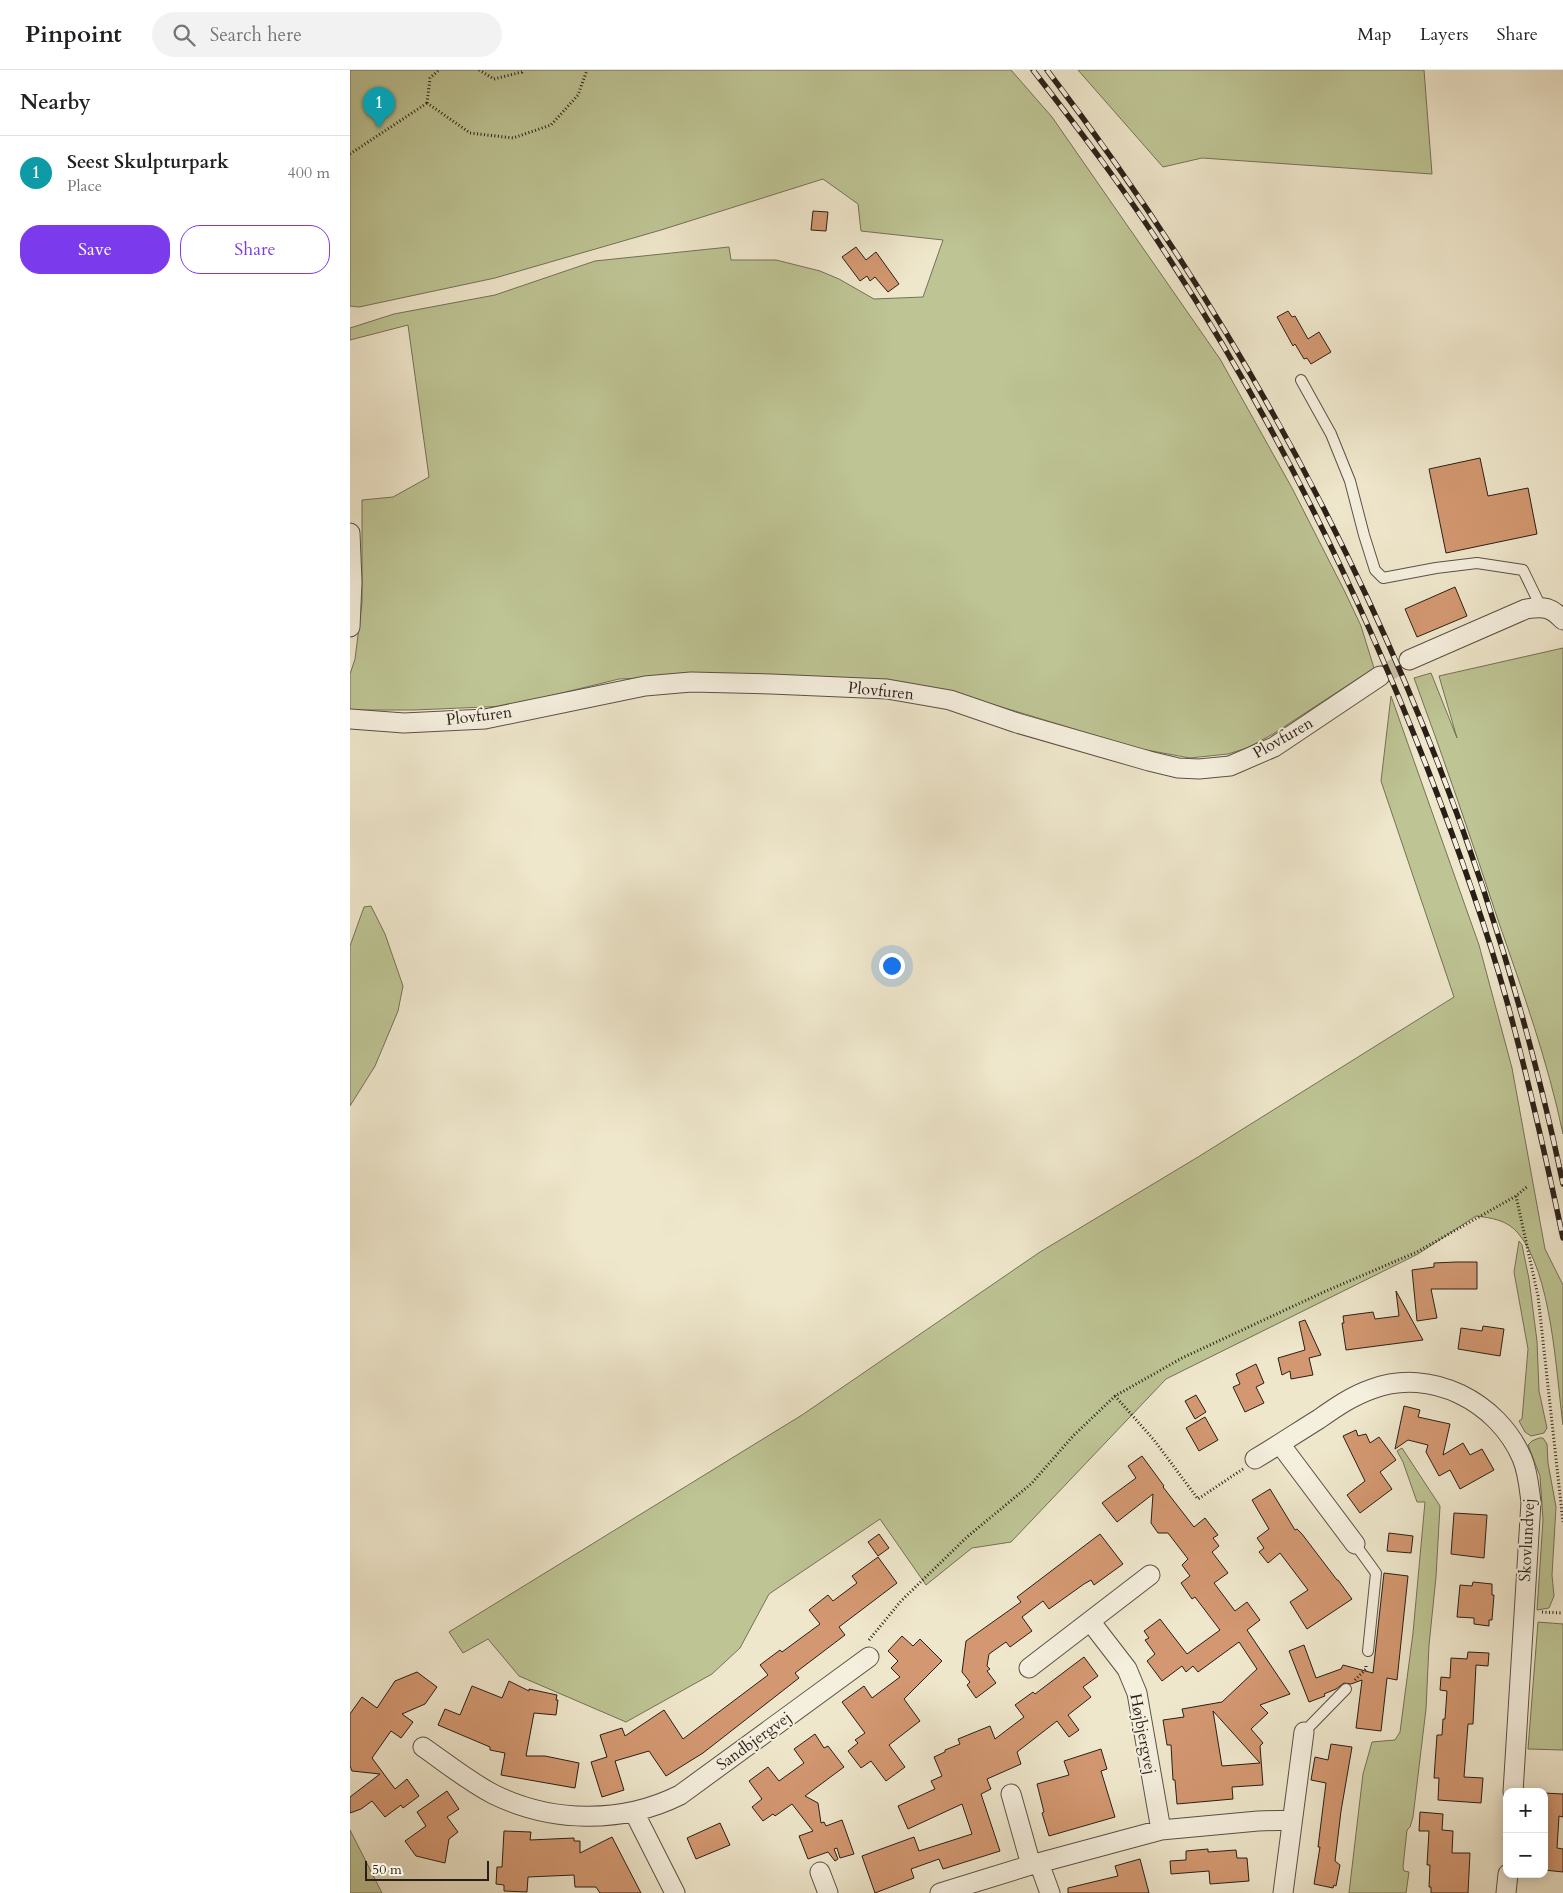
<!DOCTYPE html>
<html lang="en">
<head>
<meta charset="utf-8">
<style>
  :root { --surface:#fff; --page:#f2f2f2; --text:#202124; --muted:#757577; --line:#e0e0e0; --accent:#7c3aed }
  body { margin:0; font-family:Cardo,serif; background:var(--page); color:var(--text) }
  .controls { position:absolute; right:15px; bottom:15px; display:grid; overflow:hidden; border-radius:10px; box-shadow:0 2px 12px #0003 }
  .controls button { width:45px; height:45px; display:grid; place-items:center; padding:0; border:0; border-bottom:1px solid var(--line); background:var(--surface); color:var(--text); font:25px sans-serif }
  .scale { position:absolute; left:15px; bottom:12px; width:124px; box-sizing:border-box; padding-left:5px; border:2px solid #2a1f18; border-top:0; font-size:14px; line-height:18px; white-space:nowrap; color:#2a1f18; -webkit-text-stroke:4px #f5efde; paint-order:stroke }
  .you { position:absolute; left:541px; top:895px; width:18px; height:18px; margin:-12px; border:4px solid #fff; border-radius:50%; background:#1a73e8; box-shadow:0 0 0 8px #1a73e833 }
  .badge { display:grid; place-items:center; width:32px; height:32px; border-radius:50%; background:var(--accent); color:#fff; font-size:16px; font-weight:700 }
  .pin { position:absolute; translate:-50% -41px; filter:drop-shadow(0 1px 2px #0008) }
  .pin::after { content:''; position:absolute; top:26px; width:18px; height:15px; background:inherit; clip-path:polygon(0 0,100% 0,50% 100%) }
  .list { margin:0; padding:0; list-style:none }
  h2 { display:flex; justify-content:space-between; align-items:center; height:65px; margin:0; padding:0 20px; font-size:21px }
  h2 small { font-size:16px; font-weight:400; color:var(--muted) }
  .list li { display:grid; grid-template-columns:32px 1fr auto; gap:15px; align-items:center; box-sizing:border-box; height:75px; padding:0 20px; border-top:1px solid var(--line) }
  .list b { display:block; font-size:19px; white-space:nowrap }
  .list p { margin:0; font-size:16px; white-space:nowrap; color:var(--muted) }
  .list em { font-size:16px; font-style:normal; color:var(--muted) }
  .actions { display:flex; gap:10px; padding:15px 20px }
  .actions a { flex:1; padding:11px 0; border:1px solid var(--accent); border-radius:20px; text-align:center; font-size:18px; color:var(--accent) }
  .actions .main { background:var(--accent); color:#fff }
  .icon { flex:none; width:28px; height:28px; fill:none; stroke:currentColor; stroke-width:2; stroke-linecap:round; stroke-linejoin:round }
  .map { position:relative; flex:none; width:1213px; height:1823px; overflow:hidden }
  header { display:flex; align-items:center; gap:30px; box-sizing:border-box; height:70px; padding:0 25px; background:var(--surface); border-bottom:1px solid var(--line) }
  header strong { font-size:24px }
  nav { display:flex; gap:28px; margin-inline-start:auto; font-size:18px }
  .search { width:350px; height:45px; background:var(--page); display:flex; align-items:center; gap:12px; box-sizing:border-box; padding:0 18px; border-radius:28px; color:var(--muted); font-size:19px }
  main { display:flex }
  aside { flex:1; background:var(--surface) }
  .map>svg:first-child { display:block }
  .green { fill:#bec494; stroke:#747256 }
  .building { fill:#d39871; stroke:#2a1f18; fill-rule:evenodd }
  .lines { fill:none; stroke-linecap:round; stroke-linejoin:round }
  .street-tunnel { stroke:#c8bfa8; stroke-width:19; stroke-dasharray:19 9; stroke-linecap:butt }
  .lane-casing { stroke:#5b5145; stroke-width:12 }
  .street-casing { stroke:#5b5145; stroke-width:21 }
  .path { stroke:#2a1f18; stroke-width:3; stroke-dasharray:1 2.5; stroke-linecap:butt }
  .lane { stroke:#f5efde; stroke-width:10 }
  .street { stroke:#f5efde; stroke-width:19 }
  .rail-casing { stroke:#2a1f18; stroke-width:5.5 }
  .rail { stroke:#f5efde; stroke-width:4; stroke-dasharray:11; stroke-linecap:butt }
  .labels { text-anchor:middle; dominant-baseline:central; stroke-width:4; stroke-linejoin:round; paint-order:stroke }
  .street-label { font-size:16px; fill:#2a1f18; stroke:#f5efde }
</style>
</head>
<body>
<header>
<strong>Pinpoint</strong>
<div class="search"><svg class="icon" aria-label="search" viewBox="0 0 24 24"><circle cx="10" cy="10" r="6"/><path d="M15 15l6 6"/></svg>Search here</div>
<nav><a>Map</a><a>Layers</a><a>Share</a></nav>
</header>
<main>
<aside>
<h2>Nearby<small></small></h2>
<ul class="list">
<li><span class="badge" style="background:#0f9aa8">1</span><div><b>Seest Skulpturpark</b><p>Place</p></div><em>400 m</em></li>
</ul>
<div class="actions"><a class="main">Save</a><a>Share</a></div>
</aside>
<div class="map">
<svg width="1213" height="1823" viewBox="0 0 1213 1823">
  <rect width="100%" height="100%" fill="#efe7cc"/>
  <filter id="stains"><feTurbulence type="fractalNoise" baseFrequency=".004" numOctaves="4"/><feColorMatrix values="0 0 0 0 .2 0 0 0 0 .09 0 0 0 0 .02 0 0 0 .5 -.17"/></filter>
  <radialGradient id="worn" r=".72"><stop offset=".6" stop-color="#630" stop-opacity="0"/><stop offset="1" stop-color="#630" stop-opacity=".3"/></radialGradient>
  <path class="green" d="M0,0H661L702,47L870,289L942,418L995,522L1011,556L1024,598L923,664L897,678L878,684L840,688L791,679L625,629L374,605L269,609L159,636L64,640H0V604L5,589L12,533V430L43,427L79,407L58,255L0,270V258L44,244L145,225L245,191L379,177L381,190H426L470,201L489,209L524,229L573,227L593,170L511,161L508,134L473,109L311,160L145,208L9,237L0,236Z
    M728,0H1074L1082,104L852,88L813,97Z
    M1213,578V1064C1198,992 1173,922 1149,853C1122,771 1094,689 1064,608L1081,603L1107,668L1089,606Z
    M1041,626L1129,875L1162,998L1195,1179L1213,1215V1355C1206,1303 1202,1203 1168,1163C1157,1150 1142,1148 1126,1146L1068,1184L816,1309L661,1472L622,1478L576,1515L530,1449L419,1524L390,1578L362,1604L276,1652L169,1606L138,1569L113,1583L99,1562L452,1345L690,1182L848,1087L1104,927L1031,711Z
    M21,836L35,864L53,916L48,941L25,996L0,1036V876L14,837Z
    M1169,1171L1172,1175L1179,1209L1187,1271L1189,1321L1197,1358L1194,1363L1181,1366L1175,1362L1169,1351L1172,1349L1178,1279L1164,1202Z
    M1189,1368H1193L1197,1374L1198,1393L1206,1437L1202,1505L1204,1526L1199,1538L1187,1540L1193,1450L1190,1406L1178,1375L1182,1371Z
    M1052,1378L1090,1436L1086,1507L1079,1575L1076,1639L1063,1747L1060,1757L1057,1760L1053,1797L1054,1801L1059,1802L1056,1823H999L1013,1704L1022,1672L1045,1670L1050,1662L1063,1563L1075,1432H1067L1053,1392L1047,1381Z
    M1188,1552L1213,1554V1680L1178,1679Z
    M0,1760L32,1823H0Z"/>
  <path class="building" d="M463,141L478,142L476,161L461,160Z
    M506,177L516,190L526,182L549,214L538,222L525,207L520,211L517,206L510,211L492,187Z
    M938,241L942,247L945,246L958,269L969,262L981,282L961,294L957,288L954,289L945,274L943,276L927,247Z
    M1130,388L1138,426L1178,418L1187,464L1096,483L1079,399Z
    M1105,517L1117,546L1067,567L1055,539Z
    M1106,1192H1127V1219H1081L1087,1248L1067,1251L1062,1200L1084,1197V1193Z
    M1046,1221L1073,1270L996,1280L992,1253H994L993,1246L1023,1242L1025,1249L1049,1246Z
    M955,1250L971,1285L959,1288L963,1305L941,1309L940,1301L932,1305L928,1288L955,1280L949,1252Z
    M1133,1256L1154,1259L1150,1286L1108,1279L1111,1258L1132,1261Z
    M906,1294L914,1313L906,1317L914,1333L895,1342L883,1317L890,1314L886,1304Z
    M846,1325L856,1342L845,1349L835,1331Z
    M1054,1336L1070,1340L1068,1347L1100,1354L1093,1385L1113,1373L1120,1385L1132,1379L1144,1400L1110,1419L1100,1400L1089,1406L1076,1382L1078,1375L1058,1370L1045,1379Z
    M855,1347L868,1370L849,1381L836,1358Z
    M1006,1360L1008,1366L1016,1364L1020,1373L1029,1367L1046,1390L1030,1402L1042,1419L1010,1443L997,1425L1015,1411L993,1366Z
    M792,1386L814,1416L813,1417L844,1457L855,1448L868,1465L863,1468L869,1476L862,1482L878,1503L864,1513L885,1541L897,1532L910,1550L897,1560L940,1624L910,1635L918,1643L901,1659L913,1673L910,1676L913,1715L882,1717L883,1729L827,1734L825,1710H823L821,1675H817L813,1650L834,1647L832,1639L872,1632L907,1599L889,1572L848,1602L843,1596L836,1602L832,1596L812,1611L797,1591L805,1584L795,1570L799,1568L794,1561L810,1549L837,1584L870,1560L845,1527L842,1529L831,1513L840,1506L832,1495L838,1489L818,1463H808L801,1453L803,1424L767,1452L752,1433L786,1408L778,1396ZM863,1641L910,1693L872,1696Z
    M920,1419L945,1460L947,1459L952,1464L987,1510H988L1002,1529L957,1559L940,1532L958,1520L930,1483L918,1493L909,1482L914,1478L907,1468L919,1459L902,1430Z
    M1104,1443L1137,1445L1134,1488L1101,1484Z
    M1039,1463L1063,1466L1061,1483L1037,1481Z
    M529,1464L539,1478L528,1486L518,1472Z
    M750,1464L773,1494L744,1515L741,1510L734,1514L699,1539L693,1531L672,1547L682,1561L660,1577L656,1572L639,1584L637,1596L640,1599L637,1601L646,1613L626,1628L617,1615L620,1612L612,1602L616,1571L671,1532L667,1527Z
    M528,1487L547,1513L489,1557L495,1565L445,1603L449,1608L353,1683L316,1706L299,1681L265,1691L274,1720L252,1727L241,1692L257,1687L250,1665L272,1658L275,1666L314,1640L333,1669L418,1605L410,1595L430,1580L432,1582L470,1554L459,1540L478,1525L483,1531L507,1513L502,1506Z
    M1034,1503L1058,1506L1047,1610L1037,1608L1031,1661L1006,1658L1012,1610L1001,1614L994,1613L986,1619L974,1624L975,1626L959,1632L939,1581L954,1575L966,1608L991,1599L993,1595L1023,1603Z
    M1123,1512L1142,1514V1525H1144L1142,1550H1139V1556L1124,1554V1548L1107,1547L1110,1515L1122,1516Z
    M552,1566L563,1576L570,1569L592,1591L554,1629L570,1651L539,1675L555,1697L536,1711L521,1691L511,1698L498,1681L508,1673L505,1670L515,1663L492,1632L514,1616L522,1628L550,1607L541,1598L548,1591L538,1581Z
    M1118,1582L1139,1583L1138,1596L1126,1595L1123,1654H1118L1114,1707L1133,1708L1131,1733L1088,1730L1089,1708H1084L1087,1665H1092L1093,1649H1095L1097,1621L1090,1620L1091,1607L1100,1608L1101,1588L1117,1589Z
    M734,1587L748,1606L733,1617L741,1627L718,1645L729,1660L719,1667L707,1651L667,1682L671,1694L637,1709L641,1719L631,1724L650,1781L593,1799L589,1789L561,1799L564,1808L525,1823L512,1786L564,1767L569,1781L622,1764L612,1734L558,1759L548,1736L585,1719L581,1711L592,1706L584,1687L595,1682V1680L610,1674L608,1669L640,1656L645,1669L674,1647L665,1635L683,1622L685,1624Z
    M67,1602L87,1617L75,1634L52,1644L63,1652L51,1668L41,1661L22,1688L45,1719L57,1709L69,1726L53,1738L51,1735L35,1747L22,1731L11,1739L0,1743V1727L30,1704L2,1701L0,1696V1644L12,1627L27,1638L45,1611Z
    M159,1611L179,1621V1619L207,1625L206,1630H208L206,1645L184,1643L176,1686H195L229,1693L225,1718L151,1705L155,1683L140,1680V1677L88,1655L95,1639L110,1645L122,1616L152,1628Z
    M465,1664L474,1678L478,1676L494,1697L455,1726L468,1733L471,1753L474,1752L476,1756L492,1750L504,1784L490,1788L487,1778L484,1779L488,1789L485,1791L478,1782L458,1789L449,1766L463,1761L442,1734L425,1746L423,1744L413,1751L402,1737L412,1729L399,1711L418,1697L429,1711L454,1693L444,1679Z
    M981,1674L1002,1677L991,1741L985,1791L990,1795L986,1816L984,1815L983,1818L964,1814L970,1777H968L976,1713L961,1710L965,1687L978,1690Z
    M751,1679L757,1699L751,1701L765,1747L699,1766L692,1743L694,1742L687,1714L719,1705L714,1691Z
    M97,1721L109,1739L97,1747L108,1762L99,1769L95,1793L66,1786L55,1771L76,1756L67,1742Z
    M1194,1723L1213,1724V1747L1209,1746L1207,1778L1213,1779V1802L1194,1800Z
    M1070,1742L1093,1744L1092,1760L1103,1761L1102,1783H1120L1118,1823H1081V1817H1079L1080,1795H1077L1079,1761H1069Z
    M370,1753L380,1775L346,1789L337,1768Z
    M154,1761L181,1762L180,1770L224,1768V1771H230V1783L262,1767L291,1823H250L246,1817H225L224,1805L178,1807L177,1822L154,1821V1815L146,1814L147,1797H152Z
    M858,1779V1782L886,1780L887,1788H897L899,1811L860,1814L859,1801L821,1804L820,1791L836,1790V1781Z
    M790,1789L799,1823H718V1818L768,1806L765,1796Z"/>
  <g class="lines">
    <path class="street-tunnel" d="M1030,606L1059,590"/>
    <defs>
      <path id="lane" d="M951,310L981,364L1000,411L1014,465L1025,500L1033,508L1086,498L1127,493L1173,500L1191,537
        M1005,1474L1026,1503L1018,1581
        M954,1662L996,1619"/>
      <path id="street" d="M0,463L2,512L0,557
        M1059,590L1176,539C1194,536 1201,537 1213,550
        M0,649L54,653L135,649L295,616L341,612L421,614L537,619L600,630L667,653L799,691L828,698L849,699L880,696L924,677L1030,606
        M930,1374L1005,1474
        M905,1389C927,1376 948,1362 969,1349C986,1337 1002,1326 1022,1319C1081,1297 1148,1332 1172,1388C1178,1402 1179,1417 1181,1432L1163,1722
        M740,1551L777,1599L787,1623L811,1760
        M679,1598L800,1505
        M73,1677C96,1693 118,1711 143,1724C201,1753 272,1754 330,1725L519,1587
        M661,1724L681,1795
        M284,1742L325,1823
        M689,1793L700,1823
        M470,1802L478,1823
        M590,1823L681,1795L811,1760L908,1751L942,1750
        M933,1823L954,1662
        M1156,1823L1158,1804"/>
    </defs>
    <use href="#lane" class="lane-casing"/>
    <use href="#street" class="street-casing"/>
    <path class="path" d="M129,0L144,9L172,2L173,0
      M77,33L120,63L163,68L201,55L228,25L237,0
      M77,33L80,8L89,0
      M0,84L77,33
      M1166,1126L1188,1226L1213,1452
      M765,1326L804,1370L848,1429L893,1399
      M1192,1542L1213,1543
      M519,1570L551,1531L617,1467L681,1414L723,1366L765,1326L832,1288L976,1221L1067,1182L1166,1126L1178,1116
      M1005,1610L1016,1599V1594"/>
    <use href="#lane" class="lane"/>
    <use href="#street" class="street"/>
    <defs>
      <path id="rail" d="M683,0C731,62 778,124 820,190C924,350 1009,522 1078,700C1107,775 1134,850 1156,928C1178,1007 1196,1088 1213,1168
        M697,0C949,330 1128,708 1213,1114"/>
    </defs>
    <use href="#rail" class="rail-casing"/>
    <use href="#rail" class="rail"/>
  </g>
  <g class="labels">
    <g class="street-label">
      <text transform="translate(531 621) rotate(6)">Plovfuren</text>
      <text transform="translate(129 646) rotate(-7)">Plovfuren</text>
      <text transform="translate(933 668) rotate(-30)">Plovfuren</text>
      <text transform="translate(1177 1470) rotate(-87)">Skovlundvej</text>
      <text transform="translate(793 1664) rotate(79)">Højbjergvej</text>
      <text transform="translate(404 1671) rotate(-36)">Sandbjergvej</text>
    </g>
  </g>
  <rect width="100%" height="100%" filter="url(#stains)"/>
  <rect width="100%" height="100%" fill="url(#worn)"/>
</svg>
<div class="controls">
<button>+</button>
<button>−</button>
</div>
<div class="scale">50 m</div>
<div class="you"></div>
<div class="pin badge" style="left:29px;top:58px;background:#0f9aa8">1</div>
</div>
</main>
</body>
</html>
